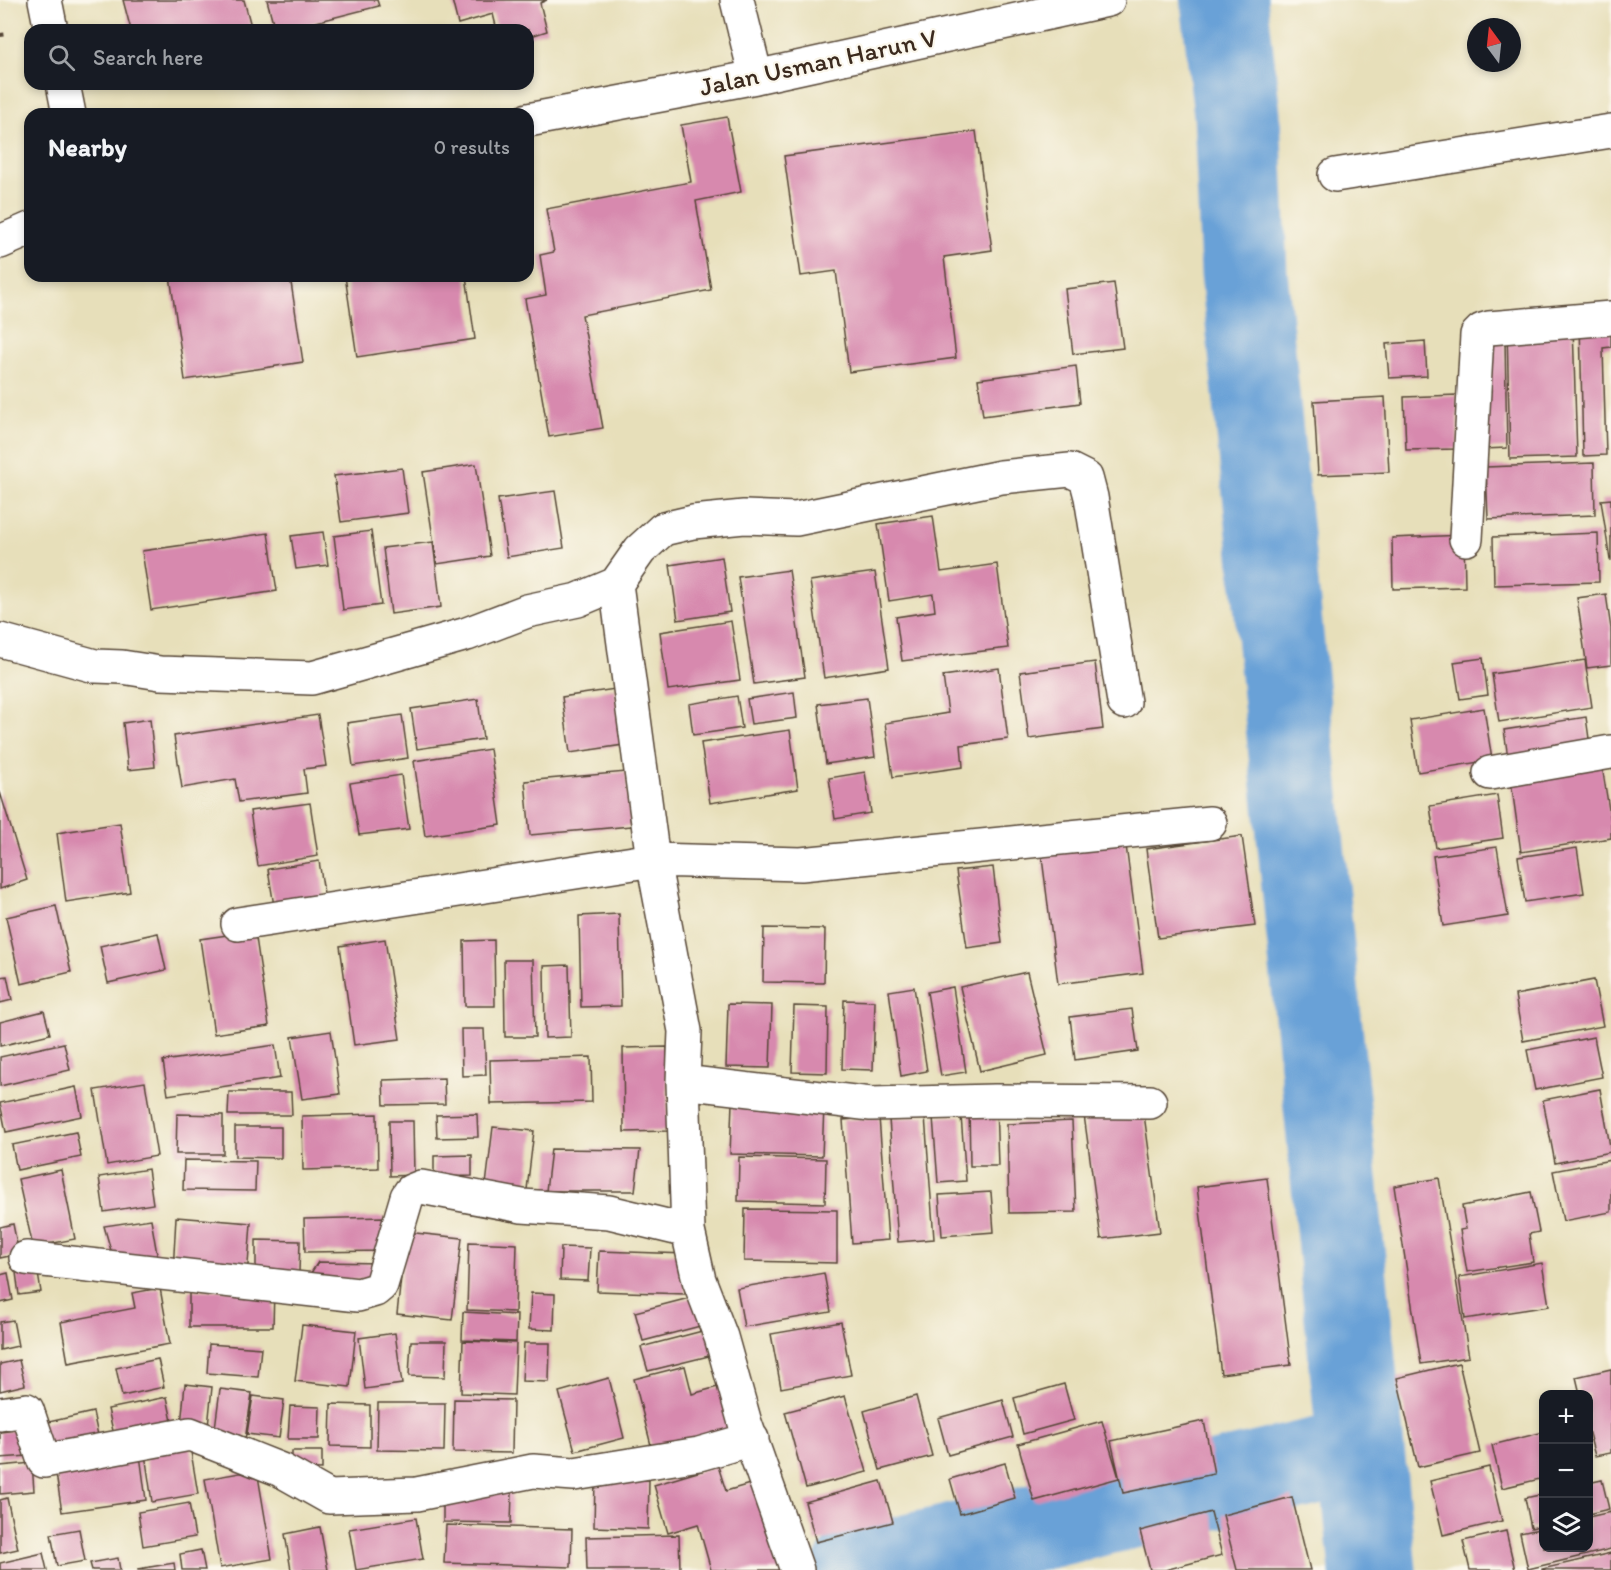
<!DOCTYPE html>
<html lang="en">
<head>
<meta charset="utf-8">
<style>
  :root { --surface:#171b24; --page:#242831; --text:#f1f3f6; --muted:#9ea1a6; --line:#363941 }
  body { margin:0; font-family:Itim,sans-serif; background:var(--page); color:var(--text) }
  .controls { position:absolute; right:18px; bottom:18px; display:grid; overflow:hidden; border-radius:12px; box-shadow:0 3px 9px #0003 }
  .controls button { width:54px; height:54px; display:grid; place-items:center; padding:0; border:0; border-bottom:2px solid var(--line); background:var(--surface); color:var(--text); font:30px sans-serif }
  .compass { position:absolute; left:1467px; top:18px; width:54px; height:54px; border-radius:50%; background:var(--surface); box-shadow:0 3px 9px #0003; rotate:345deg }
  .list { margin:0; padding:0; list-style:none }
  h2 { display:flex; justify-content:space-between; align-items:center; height:78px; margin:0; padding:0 24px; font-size:26px }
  h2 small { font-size:20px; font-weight:400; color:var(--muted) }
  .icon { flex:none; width:33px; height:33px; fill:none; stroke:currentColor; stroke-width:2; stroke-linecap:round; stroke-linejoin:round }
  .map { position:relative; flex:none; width:1611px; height:1570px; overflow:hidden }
  .search { position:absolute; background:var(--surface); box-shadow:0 3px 9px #0003; left:24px; top:24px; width:510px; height:66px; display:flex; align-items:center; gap:15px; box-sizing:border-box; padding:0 21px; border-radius:18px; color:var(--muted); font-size:22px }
  .panel { position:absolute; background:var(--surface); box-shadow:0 3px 9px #0003; left:24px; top:108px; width:510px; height:174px; border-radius:18px }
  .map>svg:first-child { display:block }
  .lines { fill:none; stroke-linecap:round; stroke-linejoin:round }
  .river { stroke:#69a1d7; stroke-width:87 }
  .building { fill:#d789ae }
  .minor-casing { stroke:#554535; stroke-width:36 }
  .path { stroke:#554535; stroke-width:4; stroke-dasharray:4.5 4.5; stroke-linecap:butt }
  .minor { stroke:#fff; stroke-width:33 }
  .labels { text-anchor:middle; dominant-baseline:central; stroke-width:4.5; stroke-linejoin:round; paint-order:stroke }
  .street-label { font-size:26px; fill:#3b2a1e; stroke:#fbf7ec }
</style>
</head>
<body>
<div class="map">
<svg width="1611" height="1570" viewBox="0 0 1611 1570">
  <rect width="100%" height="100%" fill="#fbf7ec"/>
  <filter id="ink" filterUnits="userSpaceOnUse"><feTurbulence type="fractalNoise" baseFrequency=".0167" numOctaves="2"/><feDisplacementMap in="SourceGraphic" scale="12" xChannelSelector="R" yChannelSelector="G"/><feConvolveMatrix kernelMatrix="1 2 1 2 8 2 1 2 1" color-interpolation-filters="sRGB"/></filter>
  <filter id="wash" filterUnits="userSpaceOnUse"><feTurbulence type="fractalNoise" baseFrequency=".008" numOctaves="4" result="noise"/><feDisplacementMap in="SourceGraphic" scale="24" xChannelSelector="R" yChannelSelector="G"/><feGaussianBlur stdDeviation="1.35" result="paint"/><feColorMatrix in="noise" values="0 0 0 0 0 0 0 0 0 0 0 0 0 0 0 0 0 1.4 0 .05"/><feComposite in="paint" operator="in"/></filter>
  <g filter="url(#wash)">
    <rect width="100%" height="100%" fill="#e7dfba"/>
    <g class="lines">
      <path class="river" d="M1224,0L1237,114L1244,272L1373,1570
        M856,1570L1361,1451"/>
    </g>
    <g id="blocks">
      <path class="building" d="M123,0H244L252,30H131Z
        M267,0H377L379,6L285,30H275Z
        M452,0H547L540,3L547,31L528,37V30H497L493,14L458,24Z
        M727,117L741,192L696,201L711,290L582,315L603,428L549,437L525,299L546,295L540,255L554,252L546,209L691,182L681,125Z
        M976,131L992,250L944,257L956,358L849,372L836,271L801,276L784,156Z
        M170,276H290L303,362L185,380Z
        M345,276H466L475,339L357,357Z
        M1114,283L1123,348L1073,354L1065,289Z
        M1580,321H1611V347L1603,348L1606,455L1583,456Z
        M1573,325L1577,457L1510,459L1507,328Z
        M1425,341L1427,376L1389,378L1386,344Z
        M1480,341H1505L1507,448L1483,449Z
        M1076,366L1080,403L983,416L978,379Z
        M1457,395L1458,449L1406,450L1404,397Z
        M1385,397L1389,472L1318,475L1314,401Z
        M1594,463L1595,515L1488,519L1486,467Z
        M476,464L490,556L437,564L423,472Z
        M402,468L408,513L341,522L334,476Z
        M555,491L564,548L507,557L498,499Z
        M1611,499V560H1610L1601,500Z
        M933,516L941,572L997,564L1008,648L902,661L896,617L935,611L933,594L889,601L878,524Z
        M371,531L381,605L343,610L334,536Z
        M323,532L328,565L296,569L291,536Z
        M268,533L277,591L151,610L142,551Z
        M1598,533L1599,582L1494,585L1493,537Z
        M1464,535L1465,587L1393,589L1392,538Z
        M433,542L441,607L391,614L383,548Z
        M722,557L730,612L678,620L670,565Z
        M789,570L805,677L754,684L738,577Z
        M875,572L889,668L824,678L810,581Z
        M1606,594L1611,629V665L1587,668L1577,598Z
        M731,621L740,680L668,690L660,632Z
        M1483,658L1488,695L1460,699L1454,662Z
        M1585,660L1592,707L1499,722L1492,674Z
        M1095,662L1103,729L1029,739L1020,672Z
        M999,668L1008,739L961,745L963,767L893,777L885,723L948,713L943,676Z
        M615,689L623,745L570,753L562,697Z
        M794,692L797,718L751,724L747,699Z
        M737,696L742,728L693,735L689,704Z
        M867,698L875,757L826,764L818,704Z
        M478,699L483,739L417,749L411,709Z
        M1484,708L1492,760L1418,772L1410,720Z
        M318,715L326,766L304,769L307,793L239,802L235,779L182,788L174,736Z
        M402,715L408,758L353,766L347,723Z
        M1586,717L1590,746L1508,758L1504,730Z
        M150,719L155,767L128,770L123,723Z
        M790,730L798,789L710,803L701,743Z
        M490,749L501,825L425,836L414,761Z
        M1601,760L1611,822V838L1521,852L1510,774Z
        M626,772L631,826L530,835L525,781Z
        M865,772L871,813L835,819L829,778Z
        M401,775L409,829L359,835L350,783Z
        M0,792L27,880L0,889Z
        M1497,795L1503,838L1436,848L1430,806Z
        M310,803L318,856L258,866L250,811Z
        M120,823L130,892L66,902L57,833Z
        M1242,836L1255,926L1158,938L1146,849Z
        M1125,838L1143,973L1058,984L1041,850Z
        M1497,847L1508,916L1443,926L1433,856Z
        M1577,848L1584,893L1525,902L1518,857Z
        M319,861L325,899L274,906L268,869Z
        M993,867L1002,943L967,948L956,871Z
        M56,906L71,972L21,984L6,917Z
        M619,914L621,1006L581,1007L579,916Z
        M764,928L825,929L824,983L763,982Z
        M255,931L269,1026L214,1034L200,939Z
        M158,933L166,970L108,983L100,946Z
        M385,939L400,1039L354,1045L340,946Z
        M494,940L495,1006H465L464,941Z
        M504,960H533L535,1037H505Z
        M569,965L571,1037L545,1038L544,966Z
        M1027,972L1047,1055L980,1071L960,987Z
        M7,976L12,1000L0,1003V977Z
        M1594,980L1603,1026L1523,1041L1515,995Z
        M914,987L927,1071L901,1076L889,991Z
        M953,987L966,1072L941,1076L927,992Z
        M844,1000L875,1001L873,1070L842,1069Z
        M728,1004L772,1005L770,1068L726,1067Z
        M794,1006L828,1007L827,1073L792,1072Z
        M1132,1009L1138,1051L1075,1060L1070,1017Z
        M44,1011L50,1034L0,1046V1022Z
        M461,1029H484L486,1075L462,1076Z
        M331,1031L340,1094L302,1099L292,1037Z
        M1594,1037L1602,1077L1535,1090L1527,1050Z
        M64,1043L70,1070L0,1086V1057Z
        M275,1045L280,1078L168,1095L163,1061Z
        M667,1047L668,1131L624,1132L623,1048Z
        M591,1057L592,1102L491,1104L490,1060Z
        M444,1078L445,1104L384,1105L383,1080Z
        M145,1082L157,1156L107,1165L95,1090Z
        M76,1087L82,1116L6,1132L0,1103Z
        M1600,1089L1611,1152L1555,1163L1543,1100Z
        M229,1092H291L292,1115H228Z
        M732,1103L824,1106L822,1156L730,1154Z
        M996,1105L998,1166H970L969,1106Z
        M1143,1107L1160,1232L1101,1239L1084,1115Z
        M177,1114L223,1115V1154H176Z
        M377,1114L378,1168L303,1170L302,1116Z
        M477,1114L478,1137L437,1138L436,1115Z
        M925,1116L934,1239L898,1242L889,1119Z
        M961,1116L966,1181L938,1183L933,1117Z
        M879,1117L888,1240L852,1243L843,1120Z
        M389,1121H413L414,1175L390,1176Z
        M1072,1121L1076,1212L1009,1213L1007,1124Z
        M235,1127H281V1158L235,1157Z
        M493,1127L534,1131L526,1198L485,1193Z
        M76,1132L81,1157L17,1170L12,1145Z
        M551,1149L640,1150L635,1191H546Z
        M472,1155V1176L434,1177V1156Z
        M739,1157L826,1159L825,1203L738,1201Z
        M184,1160L256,1161L255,1191L183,1190Z
        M1611,1160V1212L1563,1221L1553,1171Z
        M148,1169L153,1204L104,1212L99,1177Z
        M61,1170L75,1239L33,1247L18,1179Z
        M1267,1178L1291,1365L1221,1374L1197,1187Z
        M1439,1178L1469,1357L1421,1364L1394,1186Z
        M991,1192L994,1232L942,1236L939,1195Z
        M1531,1192L1539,1232L1529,1234L1533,1262L1467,1272L1460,1230L1466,1229L1462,1206Z
        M745,1209L837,1210V1263L744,1261Z
        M176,1217L251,1223L247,1278L173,1272Z
        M384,1217L385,1251L305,1252L304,1219Z
        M151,1219L158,1260L114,1261L104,1226Z
        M13,1224L19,1254L0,1258V1227Z
        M406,1232L462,1238L452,1320L397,1314Z
        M256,1240L300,1241L299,1272H256Z
        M469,1242L517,1244L515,1312L467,1310Z
        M561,1247L590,1248L588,1281L560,1280Z
        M599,1251L687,1254L685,1294L597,1291Z
        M36,1261L41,1292L19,1295L15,1265Z
        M318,1262L382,1263L372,1280L307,1279Z
        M1542,1263L1549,1306L1465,1319L1459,1277Z
        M8,1273L13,1300L0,1303V1275Z
        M824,1273L831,1312L744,1327L737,1288Z
        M160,1288L170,1344L68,1363L61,1322L135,1308L132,1293Z
        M189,1290H274L273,1327H189Z
        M531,1293L555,1294L554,1330L529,1329Z
        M701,1295L708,1324L643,1341L635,1312Z
        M463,1312L517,1315L516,1342L462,1340Z
        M13,1320L18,1346L0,1350V1322Z
        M841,1322L851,1375L781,1388L771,1334Z
        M302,1325L356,1331L350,1387L295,1381Z
        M710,1329L717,1354L648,1371L641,1347Z
        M395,1333L402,1384L365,1389L359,1338Z
        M411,1341H446L445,1377L409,1376Z
        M463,1341L516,1343L514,1395L461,1393Z
        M524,1343H550L549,1382L522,1381Z
        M209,1344L261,1348L258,1377L207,1373Z
        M158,1359L164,1387L122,1396L116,1368Z
        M19,1360L25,1385L0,1391V1364Z
        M1459,1363L1480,1453L1418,1467L1397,1378Z
        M685,1366L692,1394L732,1383L745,1433L654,1457L634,1379Z
        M1611,1369V1453L1595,1456L1588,1430V1394H1580L1576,1377Z
        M609,1378L624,1438L575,1451L559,1392Z
        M185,1384L212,1387L208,1427L181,1425Z
        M1064,1384L1074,1420L1023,1434L1014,1398Z
        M220,1389L252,1393L245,1440L214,1436Z
        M253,1396L284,1400L279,1438L247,1434Z
        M845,1396L867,1472L806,1488L785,1412Z
        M916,1396L932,1456L880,1470L864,1411Z
        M167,1397L174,1431L116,1444L108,1409Z
        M454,1399L513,1400L512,1453L453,1452Z
        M1003,1400L1013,1437L948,1455L938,1418Z
        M378,1403H445L444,1451L377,1450Z
        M331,1404L370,1405V1447L330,1446Z
        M290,1406L320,1407L319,1439H288Z
        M93,1412L99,1440L46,1452L40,1424Z
        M1102,1421L1119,1478L1034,1501L1018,1444Z
        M1204,1421L1214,1474L1123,1493L1111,1441Z
        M26,1429L28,1456L0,1458V1432Z
        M1544,1432V1478L1502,1488L1492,1445Z
        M189,1440L198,1494L152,1502L144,1447Z
        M292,1451H322V1469L292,1468Z
        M140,1455L146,1500L62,1512L55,1467Z
        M32,1463L34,1491L0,1494V1466Z
        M1005,1463L1015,1498L960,1514L950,1479Z
        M718,1466L726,1491L760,1481L785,1570H711L698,1524L668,1533L654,1485Z
        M1489,1467L1502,1521L1443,1535L1430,1481Z
        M257,1470L272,1559L220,1568L205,1479Z
        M595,1479L649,1480L648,1529L594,1527Z
        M1602,1480L1609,1509L1588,1514V1483Z
        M881,1481L893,1522L816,1542L805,1502Z
        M443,1492L512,1493L511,1523L443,1522Z
        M1544,1494V1525L1531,1528L1525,1498Z
        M1292,1497L1310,1570H1237L1223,1515Z
        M7,1498L18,1549L0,1553V1500Z
        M189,1503L195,1537L143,1546L138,1512Z
        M1211,1512L1222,1555L1165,1570H1150L1140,1531Z
        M1611,1512V1549L1528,1569L1520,1533L1544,1528V1548H1588V1517Z
        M416,1518L423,1559L356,1570L349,1529Z
        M446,1525L572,1529L571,1567L444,1563Z
        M320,1527L328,1570H291L285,1534Z
        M79,1529L85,1561L57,1566L51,1534Z
        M1506,1531L1515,1570H1470L1463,1541Z
        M679,1535L680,1570H587L586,1537Z
        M201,1550L205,1570H182L180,1554Z
        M43,1553L47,1570H0V1563Z
        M1611,1553V1570H1542V1569Z
        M118,1558L120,1570H92L90,1563Z
        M174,1563L175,1570H138V1569Z"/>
    </g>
  </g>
  <g filter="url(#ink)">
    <use href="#blocks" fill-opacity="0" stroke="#554535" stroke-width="1.5"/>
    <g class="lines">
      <defs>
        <path id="minor" d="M45,0L51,30
          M737,0L756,77
          M63,84L69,114
          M528,120L756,77L1108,0
          M1335,175L1611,131
          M0,242L30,229
          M1466,539L1477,335L1482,330L1489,328L1611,318
          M616,584L653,860L685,1031L683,1082L688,1231L699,1280L721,1337L745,1423L797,1570
          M0,640L95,666L122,667L160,673L312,678L467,634L527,611L578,600L616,584L640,550L663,529L693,522L744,517L796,519L1001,477L1070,470L1086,478L1091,497L1124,702
          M1490,773L1611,752
          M238,924L653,860L801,864L1210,823
          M683,1082L871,1104L995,1101L1150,1102
          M26,1258L358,1295L375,1290L381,1285L407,1197L411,1191L421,1187L522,1206L609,1212L688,1231
          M0,1414L27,1410L44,1461L190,1434L281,1470L329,1497L417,1494L533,1471L574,1474L699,1454L752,1439"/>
      </defs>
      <use href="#minor" class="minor-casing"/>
      <path class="path" d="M0,35L8,34"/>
      <use href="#minor" class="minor"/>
    </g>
  </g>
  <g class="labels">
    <g class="street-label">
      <text transform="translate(818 62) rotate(-12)">Jalan Usman Harun V</text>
    </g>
  </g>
</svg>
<div class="controls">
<button>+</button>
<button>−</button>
<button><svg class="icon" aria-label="layers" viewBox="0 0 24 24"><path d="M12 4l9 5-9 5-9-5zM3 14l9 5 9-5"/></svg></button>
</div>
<svg class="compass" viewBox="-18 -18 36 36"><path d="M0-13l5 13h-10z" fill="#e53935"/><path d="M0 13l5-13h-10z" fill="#9ea1a6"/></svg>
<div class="search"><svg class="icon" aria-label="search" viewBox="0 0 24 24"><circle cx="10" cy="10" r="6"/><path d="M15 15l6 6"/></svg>Search here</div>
<section class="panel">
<h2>Nearby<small>0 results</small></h2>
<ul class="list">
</ul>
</section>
</div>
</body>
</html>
